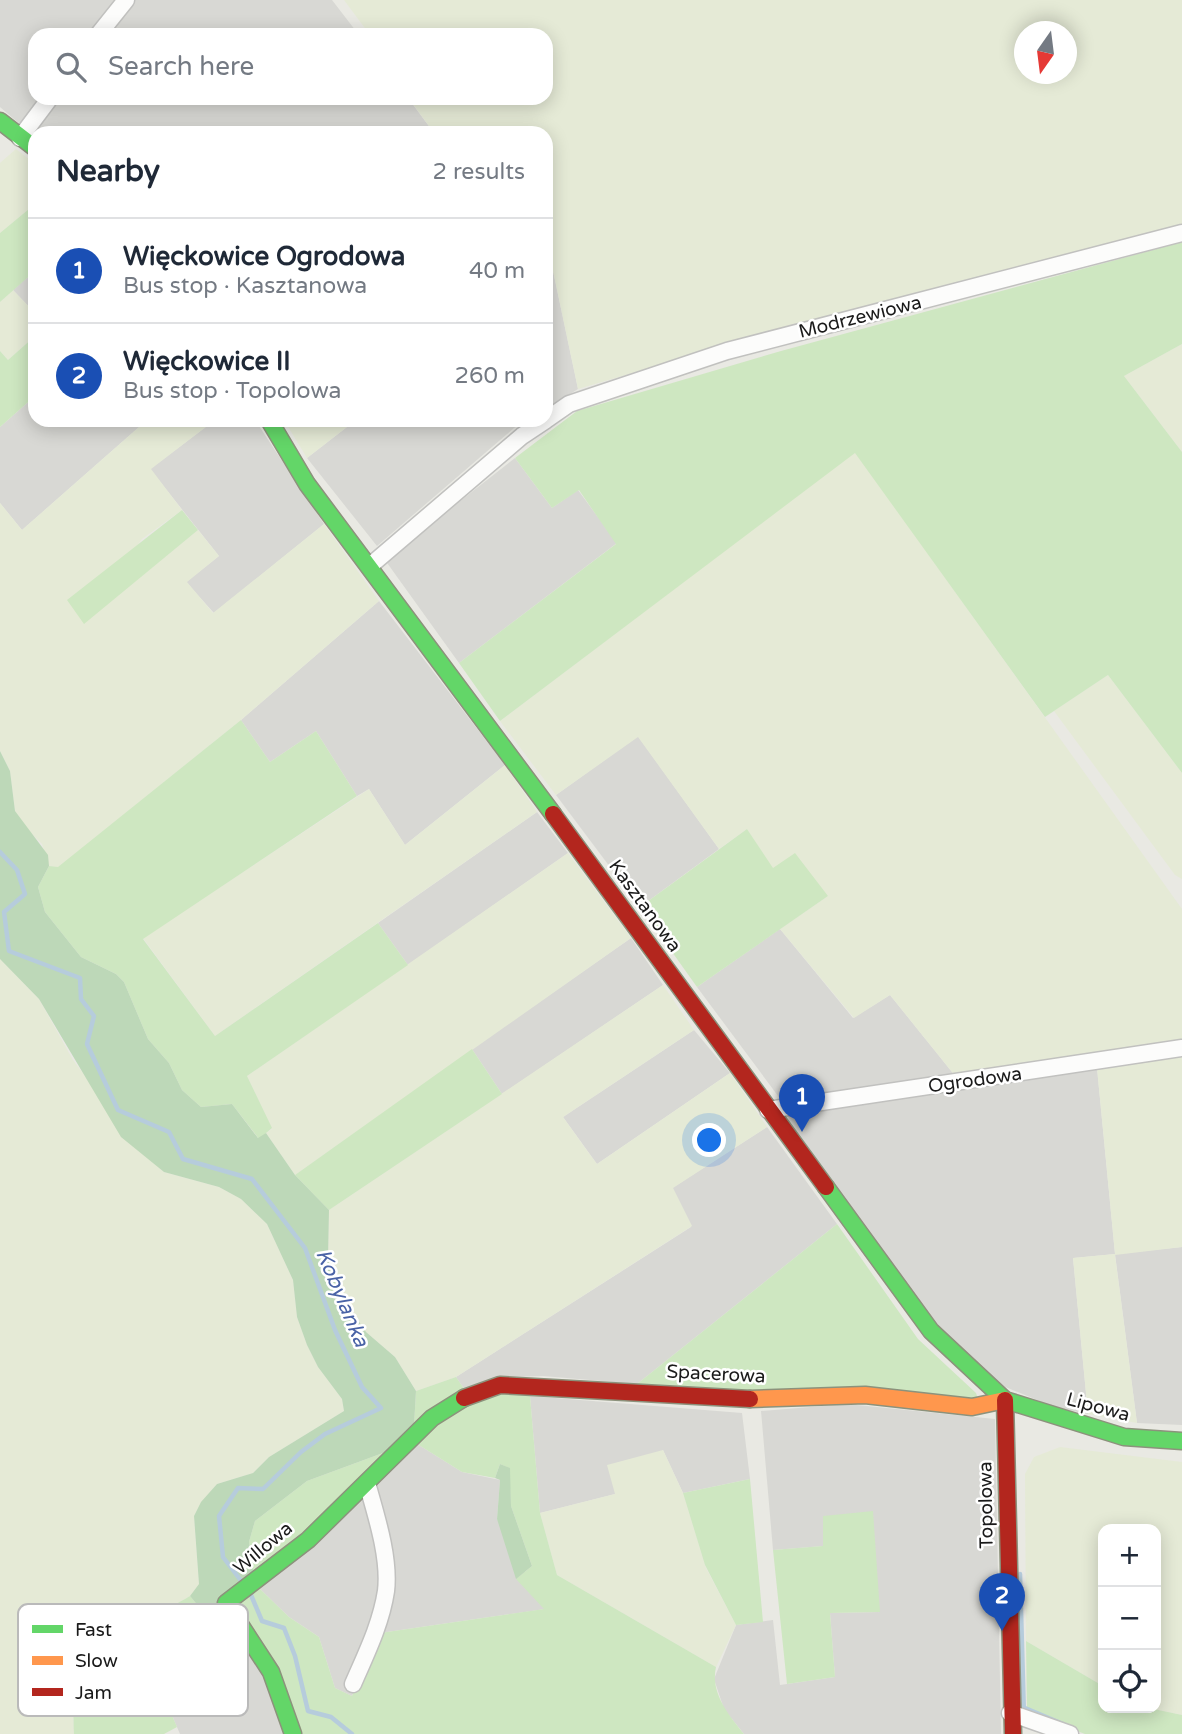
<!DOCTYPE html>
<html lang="en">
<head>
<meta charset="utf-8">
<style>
  :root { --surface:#fff; --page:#f2f2f3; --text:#1f2937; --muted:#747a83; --line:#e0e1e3; --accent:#0b8043 }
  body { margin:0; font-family:"Varela Round",sans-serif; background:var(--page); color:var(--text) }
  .controls { position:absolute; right:21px; bottom:21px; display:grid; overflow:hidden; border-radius:14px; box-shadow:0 4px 18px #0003 }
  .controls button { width:63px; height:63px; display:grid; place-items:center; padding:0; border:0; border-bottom:2px solid var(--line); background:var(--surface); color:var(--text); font:35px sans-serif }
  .compass { position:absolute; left:1014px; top:21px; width:63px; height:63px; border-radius:50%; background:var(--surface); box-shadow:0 4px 18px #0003; rotate:194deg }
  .you { position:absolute; left:710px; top:1141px; width:24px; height:24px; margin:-18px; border:5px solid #fff; border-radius:50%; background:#1a73e8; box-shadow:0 0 0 10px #1a73e833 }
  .badge { display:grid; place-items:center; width:46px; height:46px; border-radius:50%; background:var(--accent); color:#fff; font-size:23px; font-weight:700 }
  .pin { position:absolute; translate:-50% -58px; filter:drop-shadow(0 2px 4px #0008) }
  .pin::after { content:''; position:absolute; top:37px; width:24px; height:21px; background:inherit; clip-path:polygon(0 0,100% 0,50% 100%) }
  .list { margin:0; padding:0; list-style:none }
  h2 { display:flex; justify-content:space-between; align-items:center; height:91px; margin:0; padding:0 28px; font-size:30px }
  h2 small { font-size:23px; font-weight:400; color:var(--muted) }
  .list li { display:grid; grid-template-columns:46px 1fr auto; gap:21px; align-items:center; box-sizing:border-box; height:105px; padding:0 28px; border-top:2px solid var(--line) }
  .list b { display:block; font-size:26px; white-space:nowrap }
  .list p { margin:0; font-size:23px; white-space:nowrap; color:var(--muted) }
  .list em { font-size:23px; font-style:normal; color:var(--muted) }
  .icon { flex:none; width:38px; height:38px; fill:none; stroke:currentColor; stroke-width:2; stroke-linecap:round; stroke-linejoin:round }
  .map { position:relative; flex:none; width:1182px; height:1734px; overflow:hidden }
  .search { position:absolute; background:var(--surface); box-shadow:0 4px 18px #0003; left:28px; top:28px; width:525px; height:77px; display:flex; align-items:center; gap:18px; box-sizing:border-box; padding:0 24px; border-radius:21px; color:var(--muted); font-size:26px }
  .panel { position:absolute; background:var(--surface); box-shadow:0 4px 18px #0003; left:28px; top:126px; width:525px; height:301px; border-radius:21px }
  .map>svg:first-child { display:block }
  .residential { fill:#d8d8d4 }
  .farmland { fill:#e5ead6; fill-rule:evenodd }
  .grass { fill:#cee7c1 }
  .forest { fill:#bdd8b8 }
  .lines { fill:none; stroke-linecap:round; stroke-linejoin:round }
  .stream { stroke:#b6ccdc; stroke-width:4.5 }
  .street-casing { stroke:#c1c1bf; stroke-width:19 }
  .fast-casing { stroke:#8c927c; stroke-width:19 }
  .slow-casing { stroke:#8c927c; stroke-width:19 }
  .jam-casing { stroke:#8c927c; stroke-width:19 }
  .street { stroke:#fcfcfb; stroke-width:16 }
  .fast { stroke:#63d668; stroke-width:16 }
  .slow { stroke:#ff974d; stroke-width:16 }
  .jam { stroke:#b3261e; stroke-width:16 }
  .labels { text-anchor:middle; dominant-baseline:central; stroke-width:5; stroke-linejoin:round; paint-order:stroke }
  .street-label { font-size:19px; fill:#1a1a1a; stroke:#fff }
  .water-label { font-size:21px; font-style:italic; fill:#4a63a6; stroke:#fff }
  .key { fill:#fff; stroke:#bababa; stroke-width:2 }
  .key-label { font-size:19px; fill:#1a1a1a }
</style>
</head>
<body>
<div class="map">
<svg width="1182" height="1734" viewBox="0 0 1182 1734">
  <rect width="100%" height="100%" fill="#e9e9e3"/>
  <path class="residential" d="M0,0H115L88,35H35V98H41L21,125L0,107Z
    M131,0H332L359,35H104Z
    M56,98H408L434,133L35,135L30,131Z
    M552,266L578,389L546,409V270Z
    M35,271V313L13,290Z
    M35,396V420H147L22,530L0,503V427Z
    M215,420H255L324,524L214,613L186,582L219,556L150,469Z
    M356,420H527L514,428L377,546L307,458Z
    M515,458L552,508L578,490L617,543L459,663L385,560Z
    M379,601L505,765L405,845L369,789L357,796L316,731L270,762L241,720Z
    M638,736L719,849L640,907L556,795Z
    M537,812L568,853L408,965L378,923Z
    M780,929L853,1018L890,995L956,1077L784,1104L697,987Z
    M631,938L663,985L502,1094L472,1049Z
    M694,1030L730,1073L597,1164L563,1117Z
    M1097,1068L1115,1254L1182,1247V1425L1137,1423L1115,1254L1073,1258L1088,1414L1054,1407L1003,1386L938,1328L788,1123L789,1113Z
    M767,1127L837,1224L637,1384L543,1376L506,1377L465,1390L456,1377L691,1227L672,1188Z
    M530,1396L742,1413L750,1479L683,1493L663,1450L615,1494L540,1513Z
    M847,1404L995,1419L1001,1734H744L724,1709L714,1679L736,1625L773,1620L780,1685L787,1684L835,1677L830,1613L880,1612L823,1546L773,1550L761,1411Z
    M414,1442L462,1472L500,1480L497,1519L545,1609L380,1633L352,1696L335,1688L319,1637L289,1617L259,1588Z
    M228,1614L299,1734H180L146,1655Z"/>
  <path class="farmland" d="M344,0H1182V228L772,332L578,389L552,266L546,270V133H434L410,100L546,98V35H370ZM1024,32H1066V74H1024Z
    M16,149L35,164V204L0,233V163Z
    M13,290L35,313V336L8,360L0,351V302Z
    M1182,344V452L1124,376Z
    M147,420H215L151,469L182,510L142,539L84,623L198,530L219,556L187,582L213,613L324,524L379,601L241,720L58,868L49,866L42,844L20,822L15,811L10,771L0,751V503L22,530Z
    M284,420H356L307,458Z
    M855,452L1182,909V1040L956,1077L890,995L854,1018L780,929L828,896L773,869L747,829L719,849L638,737L556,795L500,721Z
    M1108,675L1182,773V879L1175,875L1054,711Z
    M505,765L537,812L215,1036L143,938L369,789L405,845Z
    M568,853L631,938L295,1175L266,1133L272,1129L247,1076Z
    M0,959L39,999L73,1060L146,1156L164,1172L219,1187L241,1199L267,1224L293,1280L297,1317L307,1345L318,1367L342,1399L344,1411L269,1457L253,1473L217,1484L202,1502L194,1516L199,1585L190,1596L118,1638L73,1719L74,1734H0Z
    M663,985L694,1030L563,1117L588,1152L597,1164L730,1073L767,1127L673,1188L692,1226L456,1377L416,1391L395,1357L366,1332L345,1301L328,1260L329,1210Z
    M1182,1057V1247L1115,1255L1137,1423L1088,1414L1073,1258L1115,1254L1097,1068Z
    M1060,1447L1182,1462V1715L1149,1708H1156V1529H1103V1686L1026,1641L1025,1474L1034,1457Z
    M663,1450L683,1493L706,1568L736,1625L716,1667L557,1575L540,1513L615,1494L607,1465Z"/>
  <path class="grass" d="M35,204V271L0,302V233Z
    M1182,242V344L1124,376L1182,452V773L1108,675L1045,717L855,453L500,721L459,663L616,544L579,490L552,508L515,458L577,411L781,351Z
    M35,336V396L0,427V351L8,360Z
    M182,510L198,530L84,624L67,600Z
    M241,720L270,762L316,731L357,796L143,939L215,1036L378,923L408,965L247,1076L272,1128L259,1139L232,1104L201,1107L182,1090L169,1063L148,1039L124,982L116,974L81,957L45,912L38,887L49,866L58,867Z
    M747,829L773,868L795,853L828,896L697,987L640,907Z
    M472,1049L502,1094L329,1210L295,1175Z
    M837,1224L918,1339L976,1393L978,1399L747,1393L637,1384Z
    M456,1377L465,1390L414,1426L416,1391Z
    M501,1392L530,1396L540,1513L557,1575L716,1667C710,1693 729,1715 744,1734H299L236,1606L259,1588L289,1617L319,1637L335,1688L352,1696L380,1633L544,1609L516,1579L532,1566L511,1506L509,1468L500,1464L495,1478L462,1472L414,1442L453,1409Z
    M391,1450L255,1582L249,1542L255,1521L307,1481Z
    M750,1479L763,1622L736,1625L705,1565L683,1493Z
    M873,1511L880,1612L830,1613L835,1677L787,1684L773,1550L823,1546V1516Z
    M190,1596L203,1612L216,1605L229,1614L146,1655L177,1727L164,1734H74C67,1656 134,1629 190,1596Z
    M1026,1641L1103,1686V1708H1149L1182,1715V1734H1085L1027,1712Z"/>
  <path class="forest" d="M0,751L10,771L15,811L48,855L49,866L38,887L45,912L81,957L116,974L124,982L148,1039L169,1063L182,1090L201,1107L232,1104L258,1138L266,1133L295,1175L329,1210L328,1260L345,1301L366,1332L395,1357L416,1391L414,1426L391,1450L307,1481L255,1521L249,1542L255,1582L203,1612L190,1596L199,1584L194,1516L201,1502L217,1484L253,1473L269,1457L344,1411L342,1399L318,1367L307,1345L297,1317L293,1280L267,1224L241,1199L219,1187L164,1172L121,1137L39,999L0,959Z
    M500,1464L510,1468L511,1506L532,1566L516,1579L497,1519L500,1480L495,1478Z"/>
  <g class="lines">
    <path class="stream" d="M0,852L17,870L25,894L4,912L9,951L80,978L81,999L94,1016L87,1044L118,1110L169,1132L183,1159L252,1179L305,1248L335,1330L362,1387L381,1408L325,1434L301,1452L263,1489L238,1488L219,1516L223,1557L242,1582
      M1020,1574L1024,1716
      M251,1595L262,1621L284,1628L295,1656L308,1711L331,1717L352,1734
      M1025,1708L1063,1724"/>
    <defs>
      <path id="street" d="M98,35L126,0
        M20,138L50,98
        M546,420L569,404L727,351L1182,233
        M371,565L522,436L546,420
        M768,1110L1182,1048
        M353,1684C366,1654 381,1624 386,1591C390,1558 376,1515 367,1483
        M1010,1713L1070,1734"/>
      <path id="fast" d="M0,121L35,148
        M269,420L307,484L553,814
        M826,1187L931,1331L1005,1400L1124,1437L1182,1441
        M293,1734L271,1672L226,1603L308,1540L432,1418L464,1398"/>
      <path id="slow" d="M750,1399L865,1395L972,1407L1005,1400"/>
      <path id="jam" d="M553,814L826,1187
        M464,1398L500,1385L750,1399
        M1005,1400L1013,1734"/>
    </defs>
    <use href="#street" class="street-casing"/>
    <use href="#fast" class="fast-casing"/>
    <use href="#slow" class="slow-casing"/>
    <use href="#jam" class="jam-casing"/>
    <use href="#street" class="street"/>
    <use href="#fast" class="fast"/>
    <use href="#slow" class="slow"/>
    <use href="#jam" class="jam"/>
  </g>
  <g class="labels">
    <g class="street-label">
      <text transform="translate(860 317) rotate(-14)">Modrzewiowa</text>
      <text transform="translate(645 906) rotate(54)">Kasztanowa</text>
      <text transform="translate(975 1080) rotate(-8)">Ogrodowa</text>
      <text transform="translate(716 1374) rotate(3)">Spacerowa</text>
      <text transform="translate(1098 1407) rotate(15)">Lipowa</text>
      <text transform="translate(986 1505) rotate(-91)">Topolowa</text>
      <text transform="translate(263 1548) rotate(-40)">Willowa</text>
    </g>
    <g class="water-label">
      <text transform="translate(342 1298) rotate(67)">Kobylanka</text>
    </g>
  </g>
  <rect x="18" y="1604" width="230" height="112" rx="10" class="key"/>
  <rect x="32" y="1625" width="31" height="8" fill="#63d668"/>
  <rect x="32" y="1656" width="31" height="9" fill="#ff974d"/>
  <rect x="32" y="1688" width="31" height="8" fill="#b3261e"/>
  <g class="key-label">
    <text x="75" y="1636">Fast</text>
    <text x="75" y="1667">Slow</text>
    <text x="75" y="1699">Jam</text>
  </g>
</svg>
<div class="controls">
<button>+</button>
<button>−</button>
<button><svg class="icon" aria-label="locate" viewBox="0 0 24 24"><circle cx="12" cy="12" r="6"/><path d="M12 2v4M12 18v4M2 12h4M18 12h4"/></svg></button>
</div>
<svg class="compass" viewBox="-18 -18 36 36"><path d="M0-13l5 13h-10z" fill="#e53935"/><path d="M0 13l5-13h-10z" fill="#747a83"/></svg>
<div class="you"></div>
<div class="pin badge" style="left:802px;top:1132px;background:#1a4fb4">1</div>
<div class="pin badge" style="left:1002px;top:1631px;background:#1a4fb4">2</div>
<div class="search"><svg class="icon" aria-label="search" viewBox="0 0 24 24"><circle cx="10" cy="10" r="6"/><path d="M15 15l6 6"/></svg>Search here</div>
<section class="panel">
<h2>Nearby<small>2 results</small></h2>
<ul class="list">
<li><span class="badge" style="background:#1a4fb4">1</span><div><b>Więckowice Ogrodowa</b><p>Bus stop · Kasztanowa</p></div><em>40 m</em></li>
<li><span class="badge" style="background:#1a4fb4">2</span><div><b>Więckowice II</b><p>Bus stop · Topolowa</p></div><em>260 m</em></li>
</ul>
</section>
</div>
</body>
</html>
